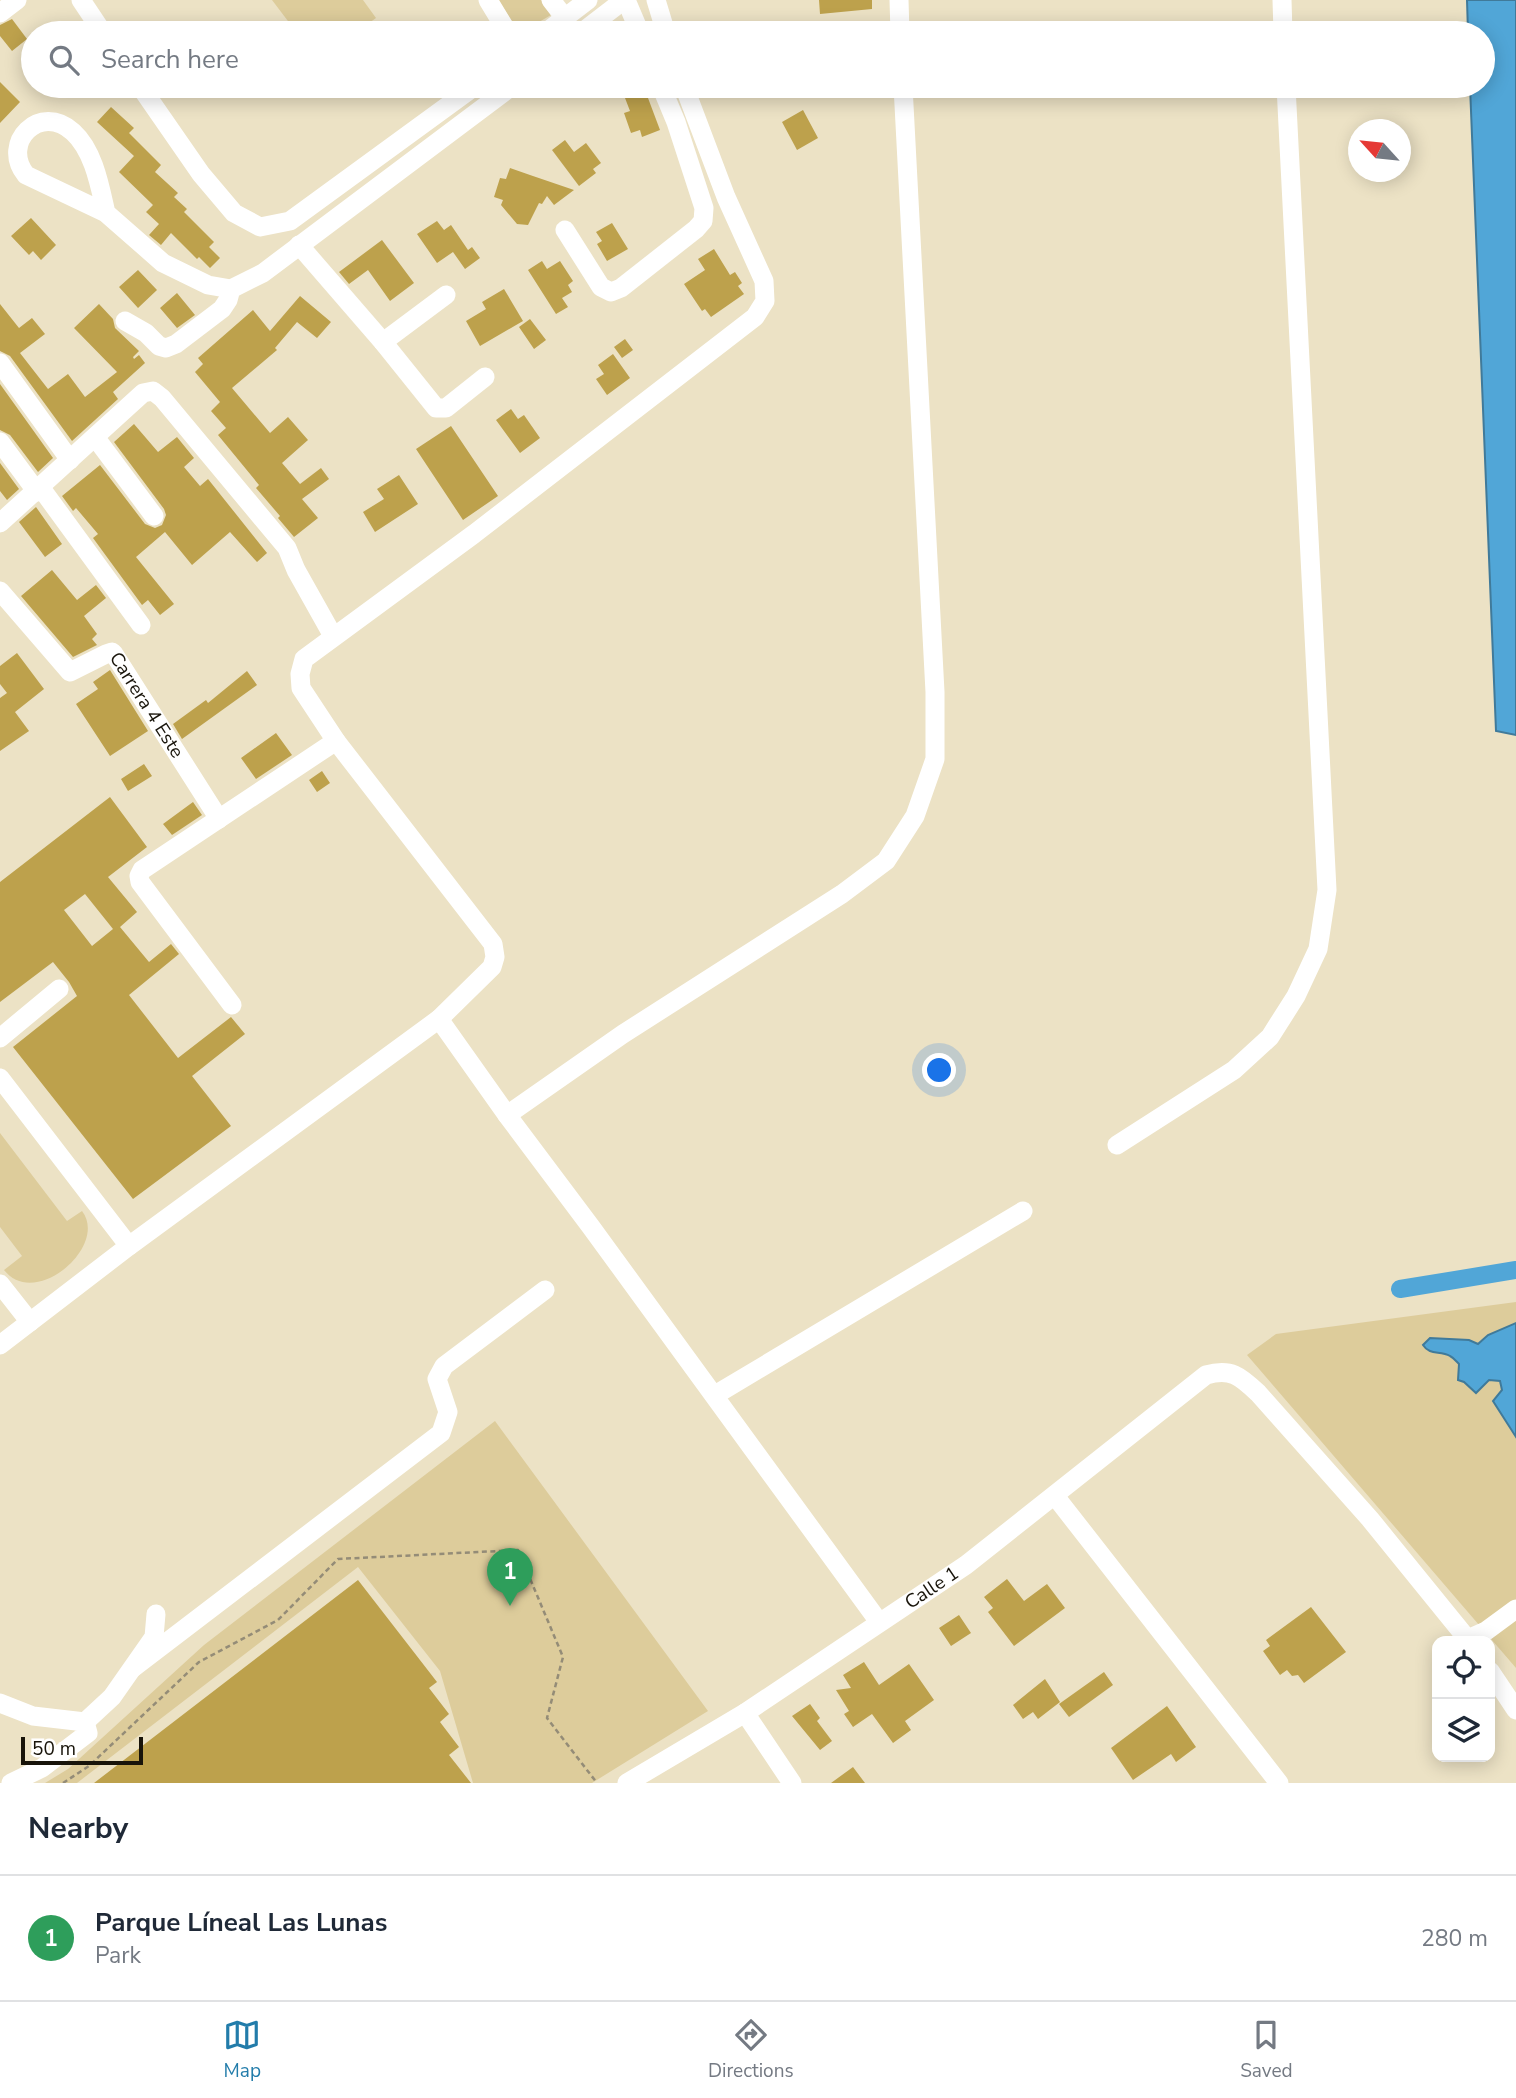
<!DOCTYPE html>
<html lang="en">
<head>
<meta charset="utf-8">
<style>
  :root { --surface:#fff; --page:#f6f6f7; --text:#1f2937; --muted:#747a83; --line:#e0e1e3; --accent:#227caa }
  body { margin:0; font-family:"Nunito Sans",sans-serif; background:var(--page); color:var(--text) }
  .controls { position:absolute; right:21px; bottom:21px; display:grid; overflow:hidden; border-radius:14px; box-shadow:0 4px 18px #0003 }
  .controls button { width:63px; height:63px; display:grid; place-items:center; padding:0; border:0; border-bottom:2px solid var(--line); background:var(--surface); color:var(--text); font:35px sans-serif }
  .compass { position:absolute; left:1348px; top:119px; width:63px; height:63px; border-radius:50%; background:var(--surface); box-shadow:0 4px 18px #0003; rotate:297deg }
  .scale { position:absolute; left:21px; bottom:18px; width:122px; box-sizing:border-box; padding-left:7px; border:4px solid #18140a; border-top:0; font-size:19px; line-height:24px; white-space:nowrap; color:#18140a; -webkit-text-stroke:5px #fff; paint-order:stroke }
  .you { position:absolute; left:940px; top:1071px; width:24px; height:24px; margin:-18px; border:5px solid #fff; border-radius:50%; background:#1a73e8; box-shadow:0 0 0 10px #1a73e833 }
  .badge { display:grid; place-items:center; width:46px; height:46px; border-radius:50%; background:var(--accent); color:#fff; font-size:23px; font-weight:700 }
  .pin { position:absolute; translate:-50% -58px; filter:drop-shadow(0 2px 4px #0008) }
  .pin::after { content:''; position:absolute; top:37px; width:24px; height:21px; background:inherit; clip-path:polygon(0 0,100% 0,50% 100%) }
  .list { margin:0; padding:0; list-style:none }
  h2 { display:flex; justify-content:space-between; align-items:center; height:91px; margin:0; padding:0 28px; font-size:30px }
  h2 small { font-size:23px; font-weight:400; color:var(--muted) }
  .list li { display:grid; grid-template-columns:46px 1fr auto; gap:21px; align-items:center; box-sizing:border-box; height:126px; padding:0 28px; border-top:2px solid var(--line) }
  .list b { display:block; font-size:26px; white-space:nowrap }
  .list p { margin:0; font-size:23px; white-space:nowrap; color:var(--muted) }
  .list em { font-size:23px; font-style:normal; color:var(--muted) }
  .icon { flex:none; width:38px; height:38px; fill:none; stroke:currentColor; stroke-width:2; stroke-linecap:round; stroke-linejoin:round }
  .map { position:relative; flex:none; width:1516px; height:1783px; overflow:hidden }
  .search { position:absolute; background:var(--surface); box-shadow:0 4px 18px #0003; left:21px; right:21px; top:21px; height:77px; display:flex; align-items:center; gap:18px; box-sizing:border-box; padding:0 24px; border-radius:38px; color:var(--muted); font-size:26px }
  .sheet { height:217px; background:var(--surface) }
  nav { display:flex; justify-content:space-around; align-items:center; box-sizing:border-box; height:98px; border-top:2px solid var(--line); background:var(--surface); font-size:19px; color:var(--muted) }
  nav a { display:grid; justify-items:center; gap:4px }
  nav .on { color:var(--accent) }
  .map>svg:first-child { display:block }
  .green { fill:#ddcc9b }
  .water { fill:#51a6d7; stroke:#407a9a; stroke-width:2 }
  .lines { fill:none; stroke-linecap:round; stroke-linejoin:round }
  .canal { stroke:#51a6d7; stroke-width:18 }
  .building { fill:#bda14c; fill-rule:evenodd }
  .path { stroke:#948c77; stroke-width:2.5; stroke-dasharray:5 3.5; stroke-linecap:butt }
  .minor { stroke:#fff; stroke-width:19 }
  .labels { text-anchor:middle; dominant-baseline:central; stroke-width:6; stroke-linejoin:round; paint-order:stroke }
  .street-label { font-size:19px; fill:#18140a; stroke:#fff }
</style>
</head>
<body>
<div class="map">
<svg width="1516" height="1783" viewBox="0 0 1516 1783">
  <rect width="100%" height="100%" fill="#ece2c5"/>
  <path class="green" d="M272,0H363L376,18L355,33H297Z
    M498,0H541L551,15L520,33Z
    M0,1133L67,1221L82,1211C109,1246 35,1310 4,1270L22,1256L0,1227Z
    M1516,1302V1668L1247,1355L1276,1334Z
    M495,1421L708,1711L592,1783H473L440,1671L358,1567L77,1783H45L68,1769L204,1645Z"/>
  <path class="water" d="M1467,0H1516V735L1496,731L1470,86H1483V33H1468Z
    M1516,1323V1437L1493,1401L1502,1390L1500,1381L1489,1380L1476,1393L1464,1382L1458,1380L1459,1364C1456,1361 1454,1358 1450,1356C1440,1350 1430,1356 1423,1345L1430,1338L1469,1340L1478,1344L1488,1335Z"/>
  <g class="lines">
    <path class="canal" d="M1400,1289L1516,1270"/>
  </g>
  <path class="building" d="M819,0H872V9L820,14Z
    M12,19L27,39L12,51L0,36V25Z
    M0,82L20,102L0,123Z
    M645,90L660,130L642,137L640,130L631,133L624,113L630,111L625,98Z
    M111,107L134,128L129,133L161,165L155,172L178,193L174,197L187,209L184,212L214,242L209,247L220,258L210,268L199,257L197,259L171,233L161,245L149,235L159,224L146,212L153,205L119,172L134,156L97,122Z
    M803,110L818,138L797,150L782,122Z
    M565,140L574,152L586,143L601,163L593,169L596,173L579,186L552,150Z
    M510,168L530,175L574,190L554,205L547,196L542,204L539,203L528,225L517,224L501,205L503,200L494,197L500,178L506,179Z
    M31,218L56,245L41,260L33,251L29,255L11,236Z
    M437,221L444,230L451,225L468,250L472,247L480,258L465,269L453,252L437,263L417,234Z
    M612,223L628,249L607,261L597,244L602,241L596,232Z
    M382,240L414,283L390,301L368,270L349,284L339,272Z
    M714,249L730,275L735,272L742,283L738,286L744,294L711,317L705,309L702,311L684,284L705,270L698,259Z
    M542,261L547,269L560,261L573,281L568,285L572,292L562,298L568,307L556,314L528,270Z
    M138,270L157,290L138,308L119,287Z
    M504,289L523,321L480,346L466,321L486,309L482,302Z
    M177,293L195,315L177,328L160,308Z
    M300,296L331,322L317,338L297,322L275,348L277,350L232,388L270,433L288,417L308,440L282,463L300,484L321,468L329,479L302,499L318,518L294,537L278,518L280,516L256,488L259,485L218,435L226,428L211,411L220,402L195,372L203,364L198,358L253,310L270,331Z
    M0,304L19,328L32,318L45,334L20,353L48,389L68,374L85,397L117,372L74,328L99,304L113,319L115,328L139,351L133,357L134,359L139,355L145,363L113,392L118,399L72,441L10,356L0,351Z
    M530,319L546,340L534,349L519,327Z
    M625,339L633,350L622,358L614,347Z
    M613,354L630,378L607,395L596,379L604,374L598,365Z
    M0,384L53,458L38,472L10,435L0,430Z
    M511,409L518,419L524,415L540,438L520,453L496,420Z
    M134,424L158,452L177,437L194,458L184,467L200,486L208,479L267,553L257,562L230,532L192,565L165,532L136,557L174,604L160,615L148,600L142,605L93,538L98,534L76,508L73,511L62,496L100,465L145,524L155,528L162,525L166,515L164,509L114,442Z
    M451,426L498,496L463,520L416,449Z
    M0,463L19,489L7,500L0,491Z
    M399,475L418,504L375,532L363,512L384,499L377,489Z
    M36,507L62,544L45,557L19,522Z
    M52,570L77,600L96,585L106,598L84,616L97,634L92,639L97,645L73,657L21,596Z
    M17,653L44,689L15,712L29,731L0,751V698L7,693L0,684V666Z
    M110,670L148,731L110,756L76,704L98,689L93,682Z
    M247,671L257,685L182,739L173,724L206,700L208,703Z
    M276,733L292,755L256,779L241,758Z
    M144,764L152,776L128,791L121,779Z
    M322,771L330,783L317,792L309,780Z
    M110,797L147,847L108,877L137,912L120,927L149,962L171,944L179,954L129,995L178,1058L231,1017L245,1034L192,1076L231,1126L133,1199L13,1047L77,996L69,982L53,962L0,1002V882ZM85,894L113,929L92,946L64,910Z
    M193,802L202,815L172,835L163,824Z
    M1007,1579L1024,1601L1047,1584L1065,1608L1014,1646L988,1612L993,1608L984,1597Z
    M358,1580L437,1682L429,1688L449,1714L440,1722L459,1747L449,1755L471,1783H94Z
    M1311,1607L1346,1652L1304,1683L1298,1675L1292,1676L1287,1670L1280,1675L1263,1651L1270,1646L1266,1640Z
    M959,1615L971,1633L951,1646L939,1628Z
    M864,1662L879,1685L909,1664L934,1700L905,1721L911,1730L893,1743L872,1714L853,1727L844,1714L849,1711L836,1690L851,1688L843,1675Z
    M1104,1672L1113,1685L1069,1717L1059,1704Z
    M1045,1679L1060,1702L1038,1719L1033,1712L1023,1719L1013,1705Z
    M810,1704L820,1718L817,1721L832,1741L820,1750L792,1716Z
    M1167,1706L1196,1747L1176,1762L1171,1754L1133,1780L1111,1748Z
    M853,1767L865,1783H831Z"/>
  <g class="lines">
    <path class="path" d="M63,1783L89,1766L199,1662L278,1620L338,1559L518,1550L563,1657L547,1718L597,1783"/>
    <g class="minor">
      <path d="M81,0L103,33"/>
      <path d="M488,0L508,33"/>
      <path d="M551,0L565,18"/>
      <path d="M626,0L640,33"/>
      <path d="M656,0L666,33"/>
      <path d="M899,0L900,33"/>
      <path d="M1282,0L1283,33"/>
      <path d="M0,13L17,0"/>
      <path d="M545,33L588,0"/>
      <path d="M581,33L624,0"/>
      <path d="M140,86L201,174L234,213L260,227L290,221L475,86"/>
      <path d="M106,213C100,187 94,151 73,132C40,102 0,143 26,175L106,213L163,263L208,285L231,289L263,273L512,86"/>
      <path d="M565,230L601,287L611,292L621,288L696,229L703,221L704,208L676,122L661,86"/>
      <path d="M299,245L383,342L436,408H446L485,377"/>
      <path d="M125,321L146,333L159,346L166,348L176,344L222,309L228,300L231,289"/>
      <path d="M383,342L446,295"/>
      <path d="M0,363L70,460"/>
      <path d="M95,437L154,516"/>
      <path d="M0,442L37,492"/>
      <path d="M41,488L141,625"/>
      <path d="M0,523L143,393L153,391L162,398L287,548L296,570L333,636"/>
      <path id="s1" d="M0,591L70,672L106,654L112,652L114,654L219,819"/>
      <path d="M232,1005L140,882L139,876L142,870L336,741"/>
      <path d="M439,1019L507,1115L591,1227L879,1622"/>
      <path d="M0,1038L59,989"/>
      <path d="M0,1078L129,1246"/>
      <path d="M507,1115L623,1034L842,894L886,861L915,816L935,759V692L903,86"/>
      <path d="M1117,1145L1234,1070L1270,1037L1296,996L1318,949L1327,890L1286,86"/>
      <path d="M0,1284L30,1322"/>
      <path d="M0,1345L129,1246L439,1019L492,967L495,957L493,944L336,741L301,688L300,674L304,659L474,534L755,317L765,301L764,281L726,197L684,86"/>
      <path d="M715,1395L1023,1211"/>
      <path d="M1055,1496L1279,1783"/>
      <path d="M1468,1639L1486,1631L1516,1609"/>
      <path d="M133,1668L441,1433L448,1412L437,1379L444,1366L545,1290"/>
      <path d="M1490,1671L1516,1710"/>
      <path d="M0,1703L33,1716L85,1722L88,1733L42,1768L11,1783"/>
      <path d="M745,1713L792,1783"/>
      <path d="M85,1722L112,1697L154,1637L156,1614"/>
      <path id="s2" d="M627,1783L745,1713L966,1565L1206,1375C1231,1368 1240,1376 1258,1393L1370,1519L1469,1641"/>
    </g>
  </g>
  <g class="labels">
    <g class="street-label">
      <text stroke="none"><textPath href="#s1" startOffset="217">Carrera 4 Este</textPath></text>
      <text stroke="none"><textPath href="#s2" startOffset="362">Calle 1</textPath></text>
    </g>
  </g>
</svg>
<div class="controls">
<button><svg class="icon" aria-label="locate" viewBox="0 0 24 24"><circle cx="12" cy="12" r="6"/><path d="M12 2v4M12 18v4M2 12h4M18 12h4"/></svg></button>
<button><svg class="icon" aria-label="layers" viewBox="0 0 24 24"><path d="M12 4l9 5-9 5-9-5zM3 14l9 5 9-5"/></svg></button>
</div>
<svg class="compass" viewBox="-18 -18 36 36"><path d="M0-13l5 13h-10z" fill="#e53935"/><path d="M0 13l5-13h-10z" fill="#747a83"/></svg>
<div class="scale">50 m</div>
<div class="you"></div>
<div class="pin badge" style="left:510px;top:1606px;background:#2e9e5b">1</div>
<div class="search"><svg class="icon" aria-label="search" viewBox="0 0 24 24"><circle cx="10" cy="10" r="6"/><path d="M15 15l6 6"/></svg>Search here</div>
</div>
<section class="sheet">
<h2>Nearby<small></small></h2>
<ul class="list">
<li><span class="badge" style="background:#2e9e5b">1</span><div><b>Parque Líneal Las Lunas</b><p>Park</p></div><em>280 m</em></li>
</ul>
</section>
<nav>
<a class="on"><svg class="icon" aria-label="map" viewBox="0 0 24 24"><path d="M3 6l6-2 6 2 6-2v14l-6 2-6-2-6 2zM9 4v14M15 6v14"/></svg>Map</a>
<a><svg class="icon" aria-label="directions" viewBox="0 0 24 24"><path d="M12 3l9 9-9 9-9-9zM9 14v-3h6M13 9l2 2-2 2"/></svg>Directions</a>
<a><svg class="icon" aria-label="saved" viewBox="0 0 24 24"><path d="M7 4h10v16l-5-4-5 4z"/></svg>Saved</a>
</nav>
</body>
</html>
